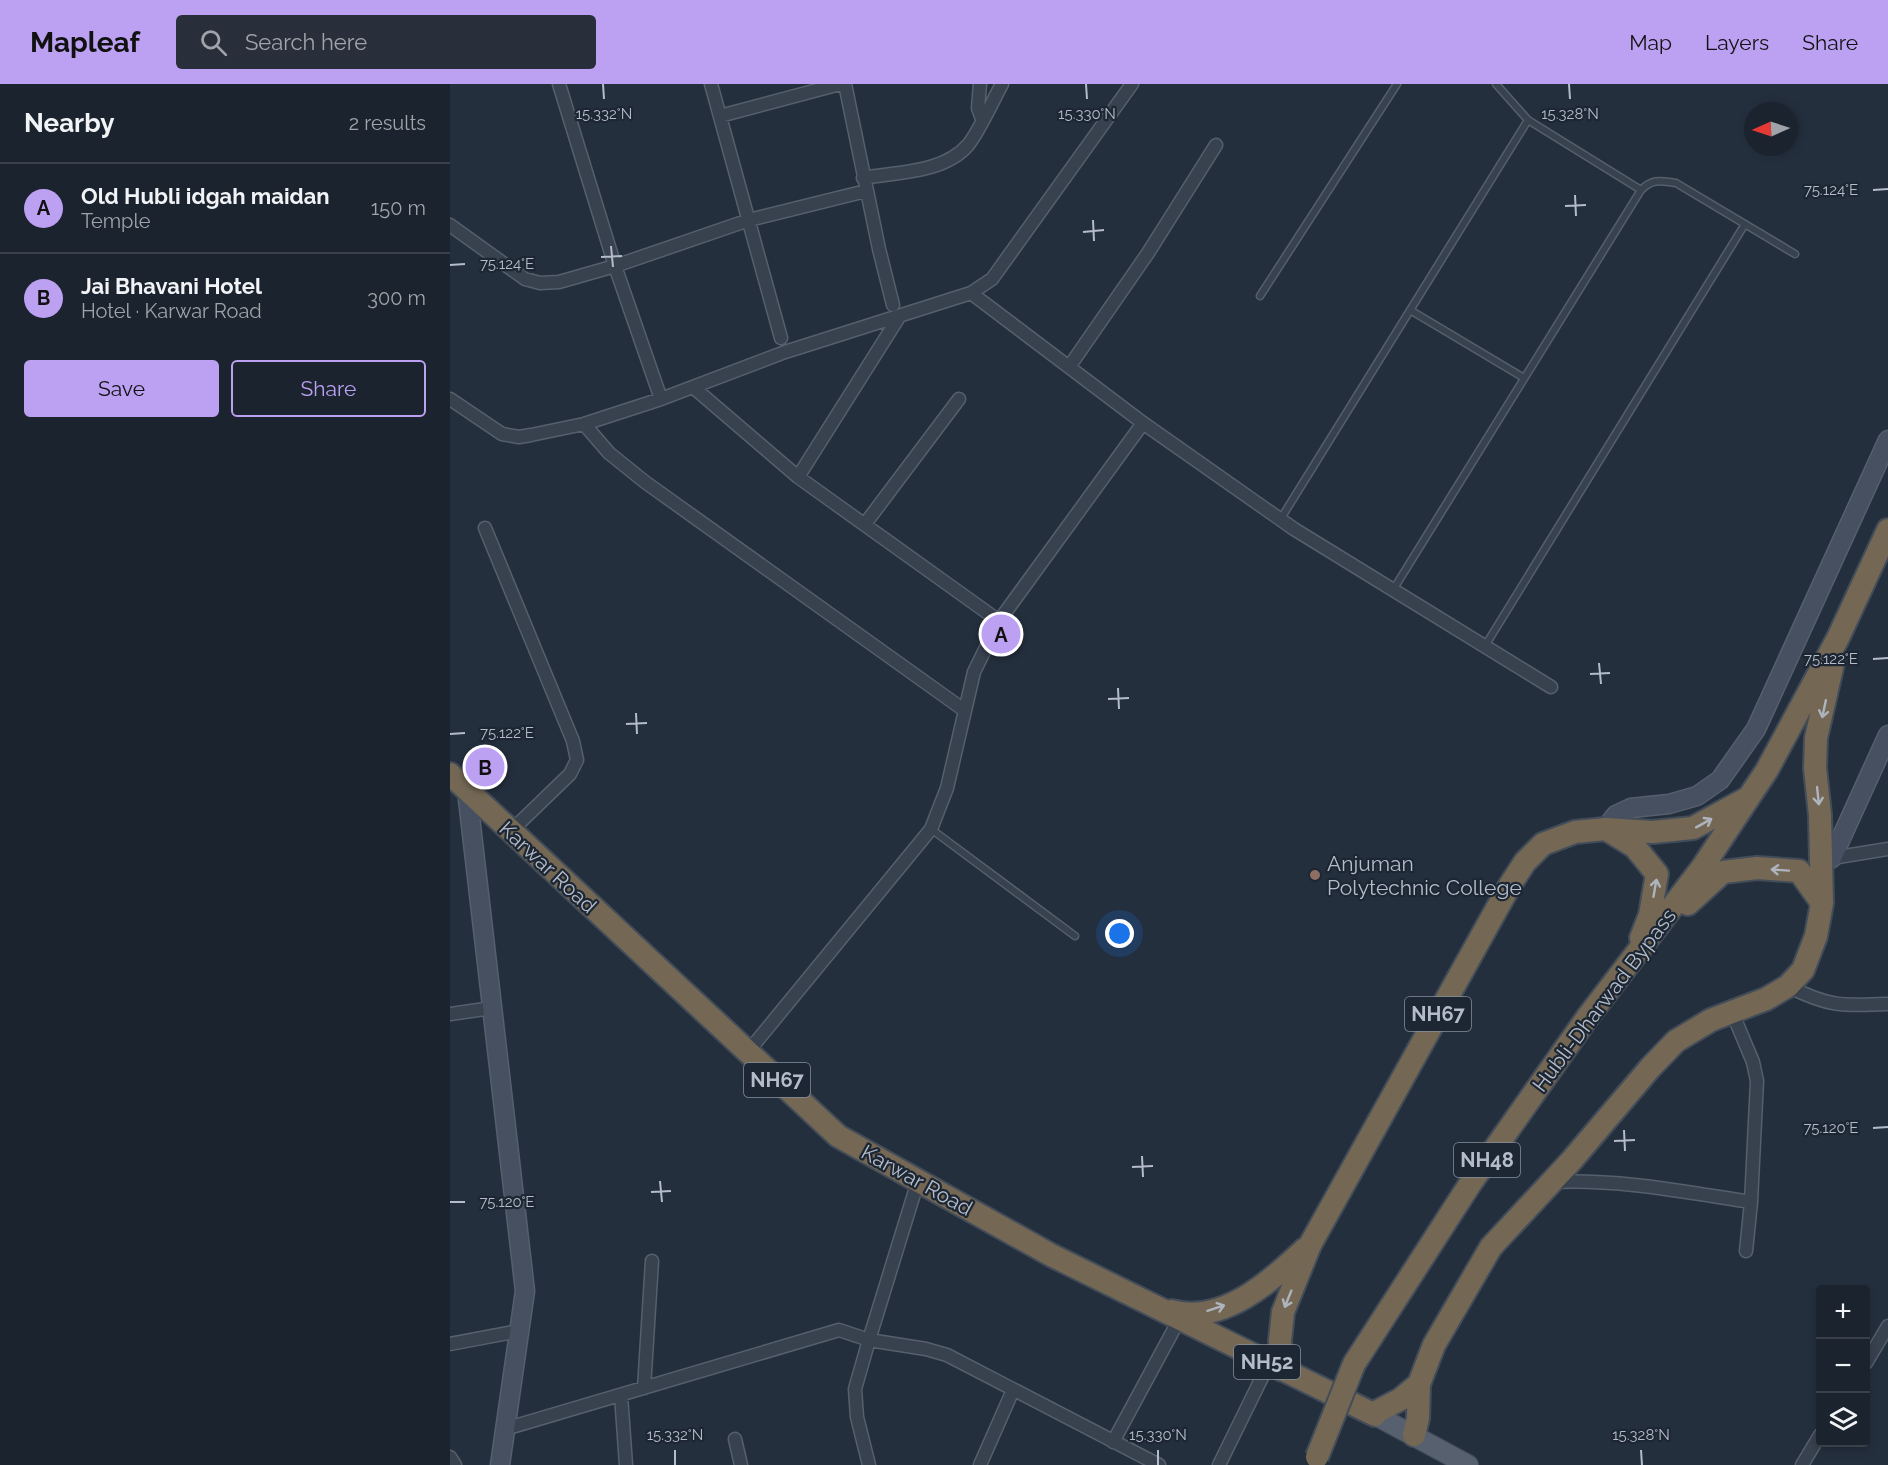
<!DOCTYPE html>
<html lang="en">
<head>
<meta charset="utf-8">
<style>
  :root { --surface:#1b232e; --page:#282f3a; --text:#f1f3f6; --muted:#a0a4aa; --line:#39404a; --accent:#bca0f2 }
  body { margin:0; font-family:Raleway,sans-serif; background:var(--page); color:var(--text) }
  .controls { position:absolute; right:18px; bottom:18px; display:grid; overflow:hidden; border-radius:6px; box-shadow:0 3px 9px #0003 }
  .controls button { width:54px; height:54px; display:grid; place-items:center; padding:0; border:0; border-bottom:2px solid var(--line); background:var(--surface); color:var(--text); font:30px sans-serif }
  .compass { position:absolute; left:1294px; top:18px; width:54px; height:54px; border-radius:50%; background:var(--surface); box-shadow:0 3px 9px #0003; rotate:267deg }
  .you { position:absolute; left:670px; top:850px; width:21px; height:21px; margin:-15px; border:4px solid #fff; border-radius:50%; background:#1a73e8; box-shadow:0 0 0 9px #1a73e833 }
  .badge { display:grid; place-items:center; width:39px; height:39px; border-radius:50%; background:var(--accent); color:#111; font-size:20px; font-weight:700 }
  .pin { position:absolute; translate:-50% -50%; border:3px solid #fff; box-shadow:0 2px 6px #0006 }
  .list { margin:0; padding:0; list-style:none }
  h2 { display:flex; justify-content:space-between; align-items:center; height:78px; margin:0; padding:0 24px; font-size:26px }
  h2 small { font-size:20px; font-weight:400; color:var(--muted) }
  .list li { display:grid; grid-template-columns:39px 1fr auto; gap:18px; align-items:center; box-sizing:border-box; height:90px; padding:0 24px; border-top:2px solid var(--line) }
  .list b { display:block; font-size:22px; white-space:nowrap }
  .list p { margin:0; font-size:20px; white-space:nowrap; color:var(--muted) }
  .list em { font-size:20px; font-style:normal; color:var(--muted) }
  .actions { display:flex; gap:12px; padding:18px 24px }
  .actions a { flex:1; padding:14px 0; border:2px solid var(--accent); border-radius:6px; text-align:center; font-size:21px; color:var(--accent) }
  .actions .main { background:var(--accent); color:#111 }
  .icon { flex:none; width:33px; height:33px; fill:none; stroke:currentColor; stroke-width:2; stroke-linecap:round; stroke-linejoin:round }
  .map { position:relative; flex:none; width:1438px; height:1381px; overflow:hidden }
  header { display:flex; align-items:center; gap:36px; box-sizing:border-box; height:84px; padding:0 30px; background:var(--accent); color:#111 }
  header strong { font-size:28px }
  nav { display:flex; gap:33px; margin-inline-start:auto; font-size:21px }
  .search { width:420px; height:54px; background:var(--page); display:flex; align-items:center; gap:15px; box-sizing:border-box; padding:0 21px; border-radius:6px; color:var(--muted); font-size:22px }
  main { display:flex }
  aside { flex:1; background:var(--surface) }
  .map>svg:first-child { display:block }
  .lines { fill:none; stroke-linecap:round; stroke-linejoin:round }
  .lane-casing { stroke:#565f6c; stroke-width:9 }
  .street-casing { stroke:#565f6c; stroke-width:15 }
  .secondary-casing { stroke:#565f6c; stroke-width:21 }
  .primary-casing { stroke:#414a57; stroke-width:22 }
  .highway-casing { stroke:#434c59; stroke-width:26 }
  .lane { stroke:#38414e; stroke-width:6 }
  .street { stroke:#38414e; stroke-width:12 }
  .secondary { stroke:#465061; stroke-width:18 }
  .primary { stroke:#56606e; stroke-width:20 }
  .highway { stroke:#746855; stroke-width:22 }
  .highway-bridge-casing { stroke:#434c59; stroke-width:26; stroke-linecap:butt }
  .highway-bridge { stroke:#746855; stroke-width:22 }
  .oneway { stroke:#aeb4bd }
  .ticks { fill:none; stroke:#b4bcc9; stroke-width:2 }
  .education-dot { fill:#8d6e63; stroke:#1d2633; stroke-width:2 }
  .labels { text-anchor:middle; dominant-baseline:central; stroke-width:4.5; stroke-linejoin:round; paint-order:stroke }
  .shield { fill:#1d2633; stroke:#878f9c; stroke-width:1.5 }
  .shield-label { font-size:20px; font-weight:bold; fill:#b4bcc9 }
  .poi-label { font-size:21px; fill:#b4bcc9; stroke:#1d2633; text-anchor:start }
  .street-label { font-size:21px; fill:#b4bcc9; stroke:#1d2633 }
  .ticks-label { font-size:15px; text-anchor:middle; fill:#b4bcc9; stroke:#1d2633; stroke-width:4.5; stroke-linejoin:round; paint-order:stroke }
</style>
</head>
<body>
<header>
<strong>Mapleaf</strong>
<div class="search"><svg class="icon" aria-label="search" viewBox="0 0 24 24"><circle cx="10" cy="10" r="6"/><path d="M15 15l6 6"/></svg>Search here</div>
<nav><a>Map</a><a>Layers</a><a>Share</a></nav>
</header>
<main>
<aside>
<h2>Nearby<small>2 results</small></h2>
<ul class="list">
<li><span class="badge">A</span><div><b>Old Hubli idgah maidan</b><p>Temple</p></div><em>150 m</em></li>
<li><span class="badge">B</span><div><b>Jai Bhavani Hotel</b><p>Hotel · Karwar Road</p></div><em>300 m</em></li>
</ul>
<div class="actions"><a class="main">Save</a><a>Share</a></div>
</aside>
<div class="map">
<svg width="1438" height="1381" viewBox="0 0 1438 1381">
  <rect width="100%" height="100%" fill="#242f3e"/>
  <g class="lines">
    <defs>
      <path id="lane" d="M1046,0L1078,36L1191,106
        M810,212L947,0
        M960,226L1074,294
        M830,436L1078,36
        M943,506L1191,106C1203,94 1211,97 1226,99L1345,170
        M1035,562L1295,140
        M481,745L625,852"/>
      <path id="street" d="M109,0L165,182L211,315
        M261,0L331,254
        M395,0L429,165L443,221
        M530,0L528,24L532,35
        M270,32L390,0
        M413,94C447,88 494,89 518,61C530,46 542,18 552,0
        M0,141L75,195L90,199L109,198L165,182L299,136L416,107
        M521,209L693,339L844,445L1101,603
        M619,283L698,169L766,61
        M243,303L348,393L549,537
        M0,315L52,350L69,353L81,351L134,340L211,315L335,268L521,209L542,195L682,0
        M134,340L159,369L195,398L514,626
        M348,393L449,233
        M415,440L509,315
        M35,444L123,657L127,676L120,690L60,748
        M1382,774L1438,765
        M1338,902C1378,923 1394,922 1438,920
        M1282,928L1303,978L1307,997L1301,1118L1296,1167
        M0,930L42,924
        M297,969L481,745L497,704L524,588L549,537L693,339
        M1103,1098C1170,1095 1235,1108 1301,1118
        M0,1260L69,1247
        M1416,1279L1438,1242
        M194,1304L202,1177
        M171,1311L176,1381
        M55,1345L389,1246L419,1256L468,1097
        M285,1355L291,1381
        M663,1358L730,1234
        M0,1373L5,1381
        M419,1381L407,1333L405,1305L419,1256L476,1265L497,1271L709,1381
        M530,1381L563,1306
        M769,1381L819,1279
        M1352,1381L1370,1351"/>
      <path id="secondary" d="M17,707L75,1207L50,1381
        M1155,745L1166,731L1181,724L1219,720L1247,712L1270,696L1306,645L1438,356
        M1372,780L1382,774L1438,651"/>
      <path id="primary" d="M925,1331L1018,1381"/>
      <path id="highway" d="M0,690L388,1052L601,1171L925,1331L928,1327L951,1315L969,1300
        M1159,747L1185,763L1207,790L1200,831L1191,854
        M1238,820L1273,788L1307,784L1349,787L1372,819
        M722,1227C773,1241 821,1197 855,1165
        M904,1280L1020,1100L1137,934L1252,784L1317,686L1388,554L1438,446
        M832,1286L830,1257L833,1228L860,1161L1060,801L1075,778L1093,760L1125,748L1155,745L1203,748L1243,744L1296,715
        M964,1351L968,1334L969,1300L984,1261L1041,1163L1122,1076L1200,984L1226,957L1261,936L1316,915L1338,902L1353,886L1366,852L1372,819L1370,731L1365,684L1366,654L1383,579"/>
    </defs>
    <use href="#lane" class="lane-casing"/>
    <use href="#street" class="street-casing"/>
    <use href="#secondary" class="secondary-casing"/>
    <use href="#primary" class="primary-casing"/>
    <use href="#highway" class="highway-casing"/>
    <use href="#lane" class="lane"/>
    <use href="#street" class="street"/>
    <use href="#secondary" class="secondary"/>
    <use href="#primary" class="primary"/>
    <use href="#highway" class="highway"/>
    <defs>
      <path id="highway-bridge" d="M867,1373L904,1280"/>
    </defs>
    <use href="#highway-bridge" class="highway-bridge-casing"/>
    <use href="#highway-bridge" class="highway-bridge"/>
  </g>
  <defs><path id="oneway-shaft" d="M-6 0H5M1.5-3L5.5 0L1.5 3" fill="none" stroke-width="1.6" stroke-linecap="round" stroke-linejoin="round" transform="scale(1.5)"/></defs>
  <g class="oneway">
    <use href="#oneway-shaft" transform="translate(1374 625) rotate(102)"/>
    <use href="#oneway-shaft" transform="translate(1368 712) rotate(84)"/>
    <use href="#oneway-shaft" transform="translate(1254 739) rotate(-29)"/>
    <use href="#oneway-shaft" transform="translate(1330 786) rotate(-176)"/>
    <use href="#oneway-shaft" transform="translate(1205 804) rotate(-80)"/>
    <use href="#oneway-shaft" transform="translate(838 1215) rotate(112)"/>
    <use href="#oneway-shaft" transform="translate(766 1224) rotate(-18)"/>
  </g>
  <path class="ticks" d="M153,0L154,15M636,0L637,15M1119,0L1120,15M1423,106L1438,105M1125,111L1126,132M1115,122L1136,121M643,136L644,157M633,148L654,146M161,162L163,183M151,173L172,172M0,181L15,180M1423,575L1438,574M1149,579L1151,600M1140,590L1160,589M668,604L669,625M658,615L679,614M186,629L187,650M176,640L197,639M0,650L15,649M1423,1044L1438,1043M1174,1046L1175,1067M1164,1057L1185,1056M692,1072L693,1093M682,1083L703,1082M210,1097L212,1118M201,1108L221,1107M0,1118H15M225,1366V1381M708,1366V1381M1191,1366L1192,1381"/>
  <circle class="education-dot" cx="865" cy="791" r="6"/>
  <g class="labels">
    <g class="shield">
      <rect x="955" y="913" width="66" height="34" rx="4.5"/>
      <rect x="294" y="979" width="66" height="34" rx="4.5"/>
      <rect x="1004" y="1059" width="66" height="34" rx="4.5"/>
      <rect x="784" y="1261" width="66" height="34" rx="4.5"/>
    </g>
    <g class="shield-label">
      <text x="988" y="930">NH67</text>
      <text x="327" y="996">NH67</text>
      <text x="1037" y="1076">NH48</text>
      <text x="817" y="1278">NH52</text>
    </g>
    <g class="poi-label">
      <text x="877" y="779">Anjuman<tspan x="877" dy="24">Polytechnic College</tspan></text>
    </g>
    <g class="street-label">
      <text transform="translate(98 783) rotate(43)">Karwar Road</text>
      <text transform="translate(1154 916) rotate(-53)">Hubli-Dharwad Bypass</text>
      <text transform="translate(467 1096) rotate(29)">Karwar Road</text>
    </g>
  </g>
  <g class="ticks-label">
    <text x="154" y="35">15.332°N</text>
    <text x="637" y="35">15.330°N</text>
    <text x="1120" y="35">15.328°N</text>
    <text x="1381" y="111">75.124°E</text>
    <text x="57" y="185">75.124°E</text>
    <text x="1381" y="580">75.122°E</text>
    <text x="57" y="654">75.122°E</text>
    <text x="1381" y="1049">75.120°E</text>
    <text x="57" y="1123">75.120°E</text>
    <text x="225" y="1356">15.332°N</text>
    <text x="708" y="1356">15.330°N</text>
    <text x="1191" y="1356">15.328°N</text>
  </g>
</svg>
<div class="controls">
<button>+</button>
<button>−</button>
<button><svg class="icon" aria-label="layers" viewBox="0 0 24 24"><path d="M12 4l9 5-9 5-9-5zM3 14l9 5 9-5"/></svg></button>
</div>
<svg class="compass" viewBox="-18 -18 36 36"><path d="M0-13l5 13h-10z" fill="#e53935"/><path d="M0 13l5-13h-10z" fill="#a0a4aa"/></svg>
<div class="you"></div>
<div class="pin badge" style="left:551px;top:550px">A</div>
<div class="pin badge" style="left:35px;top:683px">B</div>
</div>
</main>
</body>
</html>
